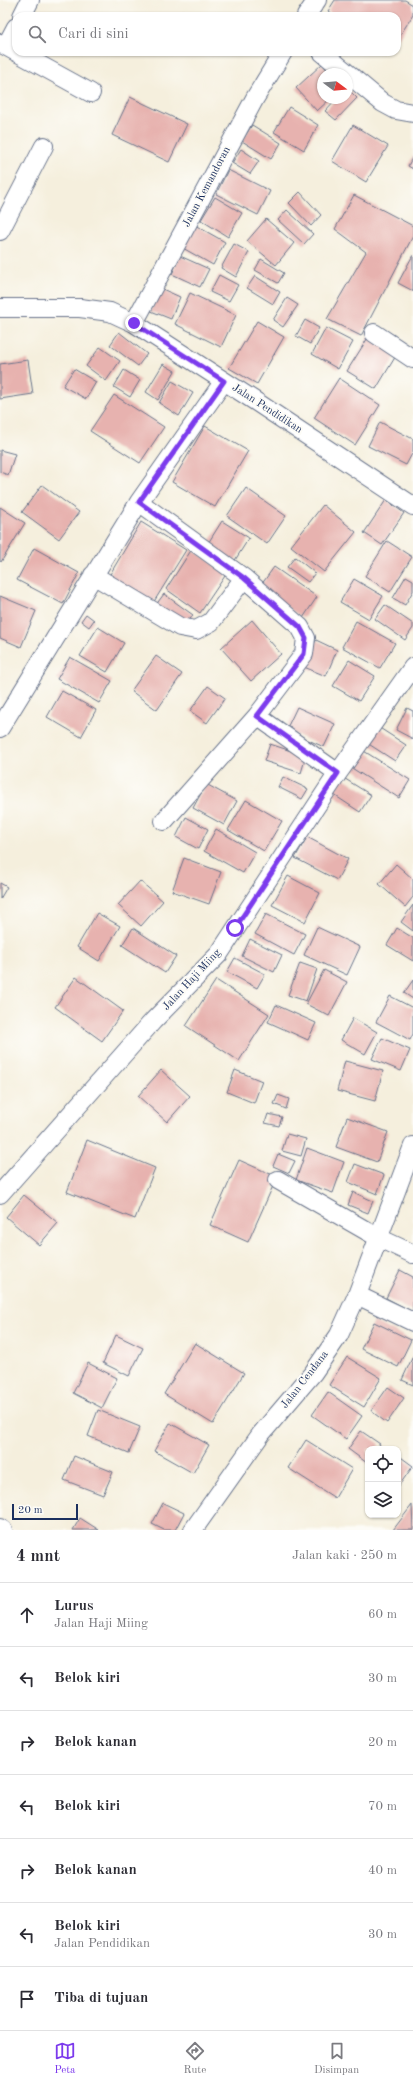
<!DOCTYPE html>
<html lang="id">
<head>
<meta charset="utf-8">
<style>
  :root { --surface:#fff; --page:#f2f2f3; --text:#2b2b33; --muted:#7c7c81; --line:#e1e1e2; --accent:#7c3aed }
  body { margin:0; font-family:"Old Standard TT",serif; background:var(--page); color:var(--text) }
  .controls { position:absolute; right:12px; bottom:12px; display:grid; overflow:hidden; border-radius:8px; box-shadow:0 1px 3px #0004 }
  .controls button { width:36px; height:36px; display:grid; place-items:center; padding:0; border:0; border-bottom:1px solid var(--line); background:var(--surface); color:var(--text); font:20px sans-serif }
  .compass { position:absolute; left:317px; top:68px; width:36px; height:36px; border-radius:50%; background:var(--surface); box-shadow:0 1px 3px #0004; rotate:106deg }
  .scale { position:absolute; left:12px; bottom:10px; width:66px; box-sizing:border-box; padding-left:4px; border:2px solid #1b2f5e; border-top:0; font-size:11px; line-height:14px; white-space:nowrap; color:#1b2f5e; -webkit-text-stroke:3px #fdfcf7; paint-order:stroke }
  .stop { position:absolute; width:12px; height:12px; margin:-9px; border:3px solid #7c3aed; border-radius:50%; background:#fff }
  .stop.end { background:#7c3aed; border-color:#fff; box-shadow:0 1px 4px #0008 }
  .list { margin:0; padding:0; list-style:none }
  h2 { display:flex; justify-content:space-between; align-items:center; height:52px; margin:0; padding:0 16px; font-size:17px }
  h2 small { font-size:13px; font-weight:400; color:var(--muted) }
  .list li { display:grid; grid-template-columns:26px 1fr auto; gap:12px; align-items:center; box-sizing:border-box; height:64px; padding:0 16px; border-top:1px solid var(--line) }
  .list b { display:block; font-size:15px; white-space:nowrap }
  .list p { margin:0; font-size:13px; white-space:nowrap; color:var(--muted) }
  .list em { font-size:13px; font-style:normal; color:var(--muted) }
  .icon { flex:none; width:22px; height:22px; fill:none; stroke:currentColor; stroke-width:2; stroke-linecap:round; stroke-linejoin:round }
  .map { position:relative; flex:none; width:413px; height:1530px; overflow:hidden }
  .search { position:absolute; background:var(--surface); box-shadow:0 1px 3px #0004; left:12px; right:12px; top:12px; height:44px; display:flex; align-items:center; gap:10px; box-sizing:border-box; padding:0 14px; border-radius:12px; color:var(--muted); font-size:15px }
  .sheet { height:500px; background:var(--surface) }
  nav { display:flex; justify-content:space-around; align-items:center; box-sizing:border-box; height:56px; border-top:1px solid var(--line); background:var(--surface); font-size:11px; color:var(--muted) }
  nav a { display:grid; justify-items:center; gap:2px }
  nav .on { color:var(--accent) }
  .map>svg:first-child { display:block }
  .building { fill:#e7b2af }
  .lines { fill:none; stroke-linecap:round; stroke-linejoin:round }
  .street-casing { stroke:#67728a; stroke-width:20 }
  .street { stroke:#fff; stroke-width:18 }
  .route { stroke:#7c3aed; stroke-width:5 }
  .labels { text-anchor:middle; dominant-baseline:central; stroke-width:4; stroke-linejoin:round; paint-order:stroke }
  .street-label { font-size:11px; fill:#1b2f5e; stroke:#fdfcf7 }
</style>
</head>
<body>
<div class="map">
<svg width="413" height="1530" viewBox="0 0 413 1530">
  <rect width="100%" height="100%" fill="#fdfcf7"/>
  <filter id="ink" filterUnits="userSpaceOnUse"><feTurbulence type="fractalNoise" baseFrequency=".025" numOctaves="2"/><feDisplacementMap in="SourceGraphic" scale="8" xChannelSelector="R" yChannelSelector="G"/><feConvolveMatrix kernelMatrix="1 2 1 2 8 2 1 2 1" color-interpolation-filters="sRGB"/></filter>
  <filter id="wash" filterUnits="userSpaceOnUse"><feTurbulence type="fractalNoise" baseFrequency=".012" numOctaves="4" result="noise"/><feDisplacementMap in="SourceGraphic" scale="16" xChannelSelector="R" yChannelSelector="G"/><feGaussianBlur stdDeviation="0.9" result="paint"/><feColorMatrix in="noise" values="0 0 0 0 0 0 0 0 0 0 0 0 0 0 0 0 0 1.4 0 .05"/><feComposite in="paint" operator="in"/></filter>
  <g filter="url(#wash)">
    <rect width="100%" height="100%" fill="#f5efdd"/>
    <g id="blocks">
      <path class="building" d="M335,0H405L413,5V15L397,40V16H334L328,11Z
        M322,64L331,74H323V98H331L317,111L296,88Z
        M347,88L357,98L336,120L325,111L337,98H347Z
        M130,97L187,124L169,162L112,135Z
        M289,107L318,125L304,150L274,132Z
        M252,125L281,143L271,159L242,141Z
        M353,125L388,146L366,182L332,161Z
        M241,149L259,161L250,174L232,163Z
        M413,156V169L408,166Z
        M228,170L270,191L258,215L216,194Z
        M300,192L321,215L311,226L289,203Z
        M354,195L413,226V236L361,336L327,319L366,252L335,229Z
        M215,197L242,213L228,237L201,220Z
        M287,210L313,234L304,244L278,220Z
        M266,219L294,243L276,265L247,241Z
        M193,224L225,242L213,265L181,247Z
        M234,244L249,252L236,277L221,268Z
        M413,255V291L398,283Z
        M180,256L209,269L200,287L172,274Z
        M261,259L284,273L278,283L255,270Z
        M219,275L238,285L229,301L210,292Z
        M255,276L280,292L273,304L247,288Z
        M160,288L180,297L171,319L151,311Z
        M190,293L236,315L221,347L175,324Z
        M287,298L298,305L283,327L273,320Z
        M305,320L319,328L310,344L296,336Z
        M257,321L284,337L257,384L229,368Z
        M326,328L353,342L338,369L312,354Z
        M119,332L147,354L138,366L110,345Z
        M369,336L397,354L376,389L347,371Z
        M100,347L120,361L106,381L86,366Z
        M28,360L33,394L0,399V364Z
        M163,364L175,371L158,400L146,392Z
        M74,369L96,382L86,399L63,386Z
        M124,370L140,380L130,397L114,387Z
        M339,378L380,405L355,445L314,418Z
        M172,381L193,393L179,416L159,403Z
        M114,395L164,427L140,463L90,431Z
        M380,422L413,439V452L406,465L368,446Z
        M205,426L248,451L215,507L172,482Z
        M0,450L15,454L8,475L0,472Z
        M42,485L79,512L59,539L22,512Z
        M246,488L286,516L267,544L227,516Z
        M386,500L404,513L382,545L364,533Z
        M323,505L356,532L324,572L291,546Z
        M0,507L25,523L1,562L0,561Z
        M222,521L249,538L232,565L205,548Z
        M141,522L186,550L150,608L106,581Z
        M387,541L412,557L390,592L365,576Z
        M34,548L79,573L63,604L17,580Z
        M192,549L227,573L200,613L166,589Z
        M295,557L315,573L308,582L287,567Z
        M274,567L317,597L303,618L259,588Z
        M406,576L413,580V591L405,605L393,598Z
        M354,579L383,596L369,619L340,602Z
        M164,594L193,615L184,628L155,606Z
        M0,596L36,611L21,647L0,638Z
        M385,605L413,624V628L405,640L375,619Z
        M86,614L94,620L89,627L81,621Z
        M252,620L281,654L251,681L221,648Z
        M356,621L395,643L380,668L342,647Z
        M98,627L124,643L107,672L80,656Z
        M316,640L337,650L326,676L304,667Z
        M156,656L182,674L157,710L131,691Z
        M70,657L112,681L99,703L57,679Z
        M349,660L375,676L359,701L333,686Z
        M208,686L225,698L207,723L190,711Z
        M62,691L96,710L81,737L47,717Z
        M297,707L335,724L324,747L286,730Z
        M407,708L413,711V739L396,730Z
        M375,725L406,745L395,761L364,741Z
        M270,744L306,756L301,773L264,761Z
        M359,748L410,780L399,798L347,765Z
        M283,777L308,789L302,799L278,787Z
        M342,777L371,795L360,812L331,793Z
        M206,784L237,801L224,825L193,808Z
        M246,800L282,821L264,851L228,830Z
        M186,817L208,829L198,849L176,837Z
        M216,829L255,852L243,873L204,851Z
        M307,837L348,859L337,880L295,858Z
        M184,858L221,872L209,904L172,891Z
        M396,864L413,879V897L405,907L379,884Z
        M288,876L320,893L305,922L272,905Z
        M140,881L163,901L141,926L118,905Z
        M0,883L7,887L0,899Z
        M413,905V931L401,922Z
        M97,913L120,926L99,961L77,947Z
        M266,914L305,934L294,955L255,934Z
        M317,927L360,947L347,975L304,955Z
        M133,928L176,956L165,973L122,945Z
        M397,928L413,938V961L387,945Z
        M250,939L282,955L274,972L242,956Z
        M235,958L265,974L257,988L227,972Z
        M300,963L317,969L306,1001L288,995Z
        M324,970L347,982L329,1016L306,1004Z
        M76,977L123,1011L102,1041L55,1007Z
        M216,980L269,1014L239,1061L186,1026Z
        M413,980V999L404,993Z
        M390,996L413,1008V1034L410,1040L376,1022Z
        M276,1005L316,1023L308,1040L268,1022Z
        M353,1018L377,1032L365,1054L341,1040Z
        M382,1038L410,1050L401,1071L372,1059Z
        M345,1061L383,1071L375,1101L337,1091Z
        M161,1070L190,1096L167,1122L138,1096Z
        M235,1070L262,1081L254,1103L227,1092Z
        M278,1095L289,1099L286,1109L274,1104Z
        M268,1114L282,1117L279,1126L265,1123Z
        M347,1117L388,1132L377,1162L336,1147Z
        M287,1134L306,1139L301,1156L282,1151Z
        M87,1140L155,1168L135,1219L67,1192Z
        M307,1148L344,1162L333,1193L296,1180Z
        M278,1154L295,1161L289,1173L273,1166Z
        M239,1160L277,1177L248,1242L210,1225Z
        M355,1164L384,1175L377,1194L348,1182Z
        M353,1192L373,1201L368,1213L348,1205Z
        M24,1195L58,1223L39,1245L6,1217Z
        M400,1270L413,1277V1312L386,1298Z
        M374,1322L411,1340L398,1367L361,1349Z
        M116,1335L143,1348L129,1376L103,1363Z
        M195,1343L244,1373L213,1424L164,1394Z
        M413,1356V1385L402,1380Z
        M347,1357L381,1378L364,1407L329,1385Z
        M88,1363L117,1378L102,1408L73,1393Z
        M388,1387L404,1398L387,1423L371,1411Z
        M328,1392L362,1416L346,1439L312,1415Z
        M98,1410L140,1427L129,1453L88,1436Z
        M170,1423L209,1445L193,1473L154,1451Z
        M361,1431L380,1444L377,1449H368L367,1463L348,1449Z
        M306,1440L352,1469L335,1498L288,1468Z
        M398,1455L413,1466L398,1487Z
        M74,1456L113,1472L103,1495L64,1480Z
        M163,1503L184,1513L175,1530H164L152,1524Z
        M412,1505L413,1530H393Z
        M80,1518L99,1530H73Z"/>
    </g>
  </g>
  <g filter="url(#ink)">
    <use href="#blocks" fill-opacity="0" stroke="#67728a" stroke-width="1"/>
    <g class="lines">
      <defs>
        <path id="street" d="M22,16L30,0
          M306,16L317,0
          M0,43L91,93
          M6,46L16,27
          M322,52L383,103L396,110L413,113
          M0,231L44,146
          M0,308H80L110,312L134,323L255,401L413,506
          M134,323L255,98L283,52
          M374,333L413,359
          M139,502L244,578L300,627L306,638L304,654L257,716L164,821
          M93,575L180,627L196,630L211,622L244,578
          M257,716L338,773
          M0,728L139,502L224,381
          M278,1180L379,1238L413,1254
          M0,1194L153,1021L219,954L338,773L413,667
          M357,1295L413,1322
          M0,1528L3,1530
          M193,1530L261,1434L313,1373L339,1335L357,1295L413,1146"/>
      </defs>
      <use href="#street" class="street-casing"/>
      <use href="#street" class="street"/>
    </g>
  </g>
  <g class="lines" filter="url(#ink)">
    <path class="route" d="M134,323L224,381L139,502L244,578L300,627L306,638L304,654L257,716L338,773L235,928"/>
  </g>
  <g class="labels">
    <g class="street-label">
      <text transform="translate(207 187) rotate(-62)">Jalan Kemandoran</text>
      <text transform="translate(267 409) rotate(33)">Jalan Pendidikan</text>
      <text transform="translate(192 980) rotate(-47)">Jalan Haji Miing</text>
      <text transform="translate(305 1380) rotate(-52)">Jalan Cendana</text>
    </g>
  </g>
</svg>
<div class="controls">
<button><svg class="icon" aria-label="locate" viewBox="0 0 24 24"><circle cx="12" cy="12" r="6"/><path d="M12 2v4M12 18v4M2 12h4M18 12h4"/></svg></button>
<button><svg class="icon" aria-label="layers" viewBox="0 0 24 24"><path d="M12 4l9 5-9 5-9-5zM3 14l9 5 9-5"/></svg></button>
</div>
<svg class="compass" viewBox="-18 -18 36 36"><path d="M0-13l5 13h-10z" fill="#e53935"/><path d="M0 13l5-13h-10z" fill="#7c7c81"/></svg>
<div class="scale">20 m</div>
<div class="stop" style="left:235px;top:928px"></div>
<div class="stop end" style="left:134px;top:323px"></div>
<div class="search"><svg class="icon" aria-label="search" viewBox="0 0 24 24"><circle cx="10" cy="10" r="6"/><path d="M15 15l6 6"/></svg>Cari di sini</div>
</div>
<section class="sheet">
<h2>4 mnt<small>Jalan kaki · 250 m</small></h2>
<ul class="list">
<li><svg class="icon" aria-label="ahead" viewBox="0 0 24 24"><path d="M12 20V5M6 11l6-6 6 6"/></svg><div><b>Lurus</b><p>Jalan Haji Miing</p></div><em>60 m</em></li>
<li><svg class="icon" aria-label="left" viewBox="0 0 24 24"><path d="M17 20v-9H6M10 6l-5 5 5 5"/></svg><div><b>Belok kiri</b></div><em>30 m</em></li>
<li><svg class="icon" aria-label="right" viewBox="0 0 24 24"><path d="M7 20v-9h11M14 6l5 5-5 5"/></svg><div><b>Belok kanan</b></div><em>20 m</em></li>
<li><svg class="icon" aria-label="left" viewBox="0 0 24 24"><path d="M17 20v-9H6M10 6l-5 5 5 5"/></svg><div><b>Belok kiri</b></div><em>70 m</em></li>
<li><svg class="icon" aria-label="right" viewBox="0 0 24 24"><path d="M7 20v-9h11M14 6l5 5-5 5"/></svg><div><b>Belok kanan</b></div><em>40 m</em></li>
<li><svg class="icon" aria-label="left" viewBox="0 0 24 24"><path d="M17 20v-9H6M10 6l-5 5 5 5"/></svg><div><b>Belok kiri</b><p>Jalan Pendidikan</p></div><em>30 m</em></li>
<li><svg class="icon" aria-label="arrive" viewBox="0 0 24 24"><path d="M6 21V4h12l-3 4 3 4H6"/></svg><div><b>Tiba di tujuan</b></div></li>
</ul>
</section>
<nav>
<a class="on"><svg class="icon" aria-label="map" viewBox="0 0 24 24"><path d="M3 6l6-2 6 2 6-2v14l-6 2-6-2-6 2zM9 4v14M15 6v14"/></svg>Peta</a>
<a><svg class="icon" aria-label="directions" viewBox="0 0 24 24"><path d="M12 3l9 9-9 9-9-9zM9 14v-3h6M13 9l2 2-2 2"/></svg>Rute</a>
<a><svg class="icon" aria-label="saved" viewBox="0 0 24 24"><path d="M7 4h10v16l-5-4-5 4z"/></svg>Disimpan</a>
</nav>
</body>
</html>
